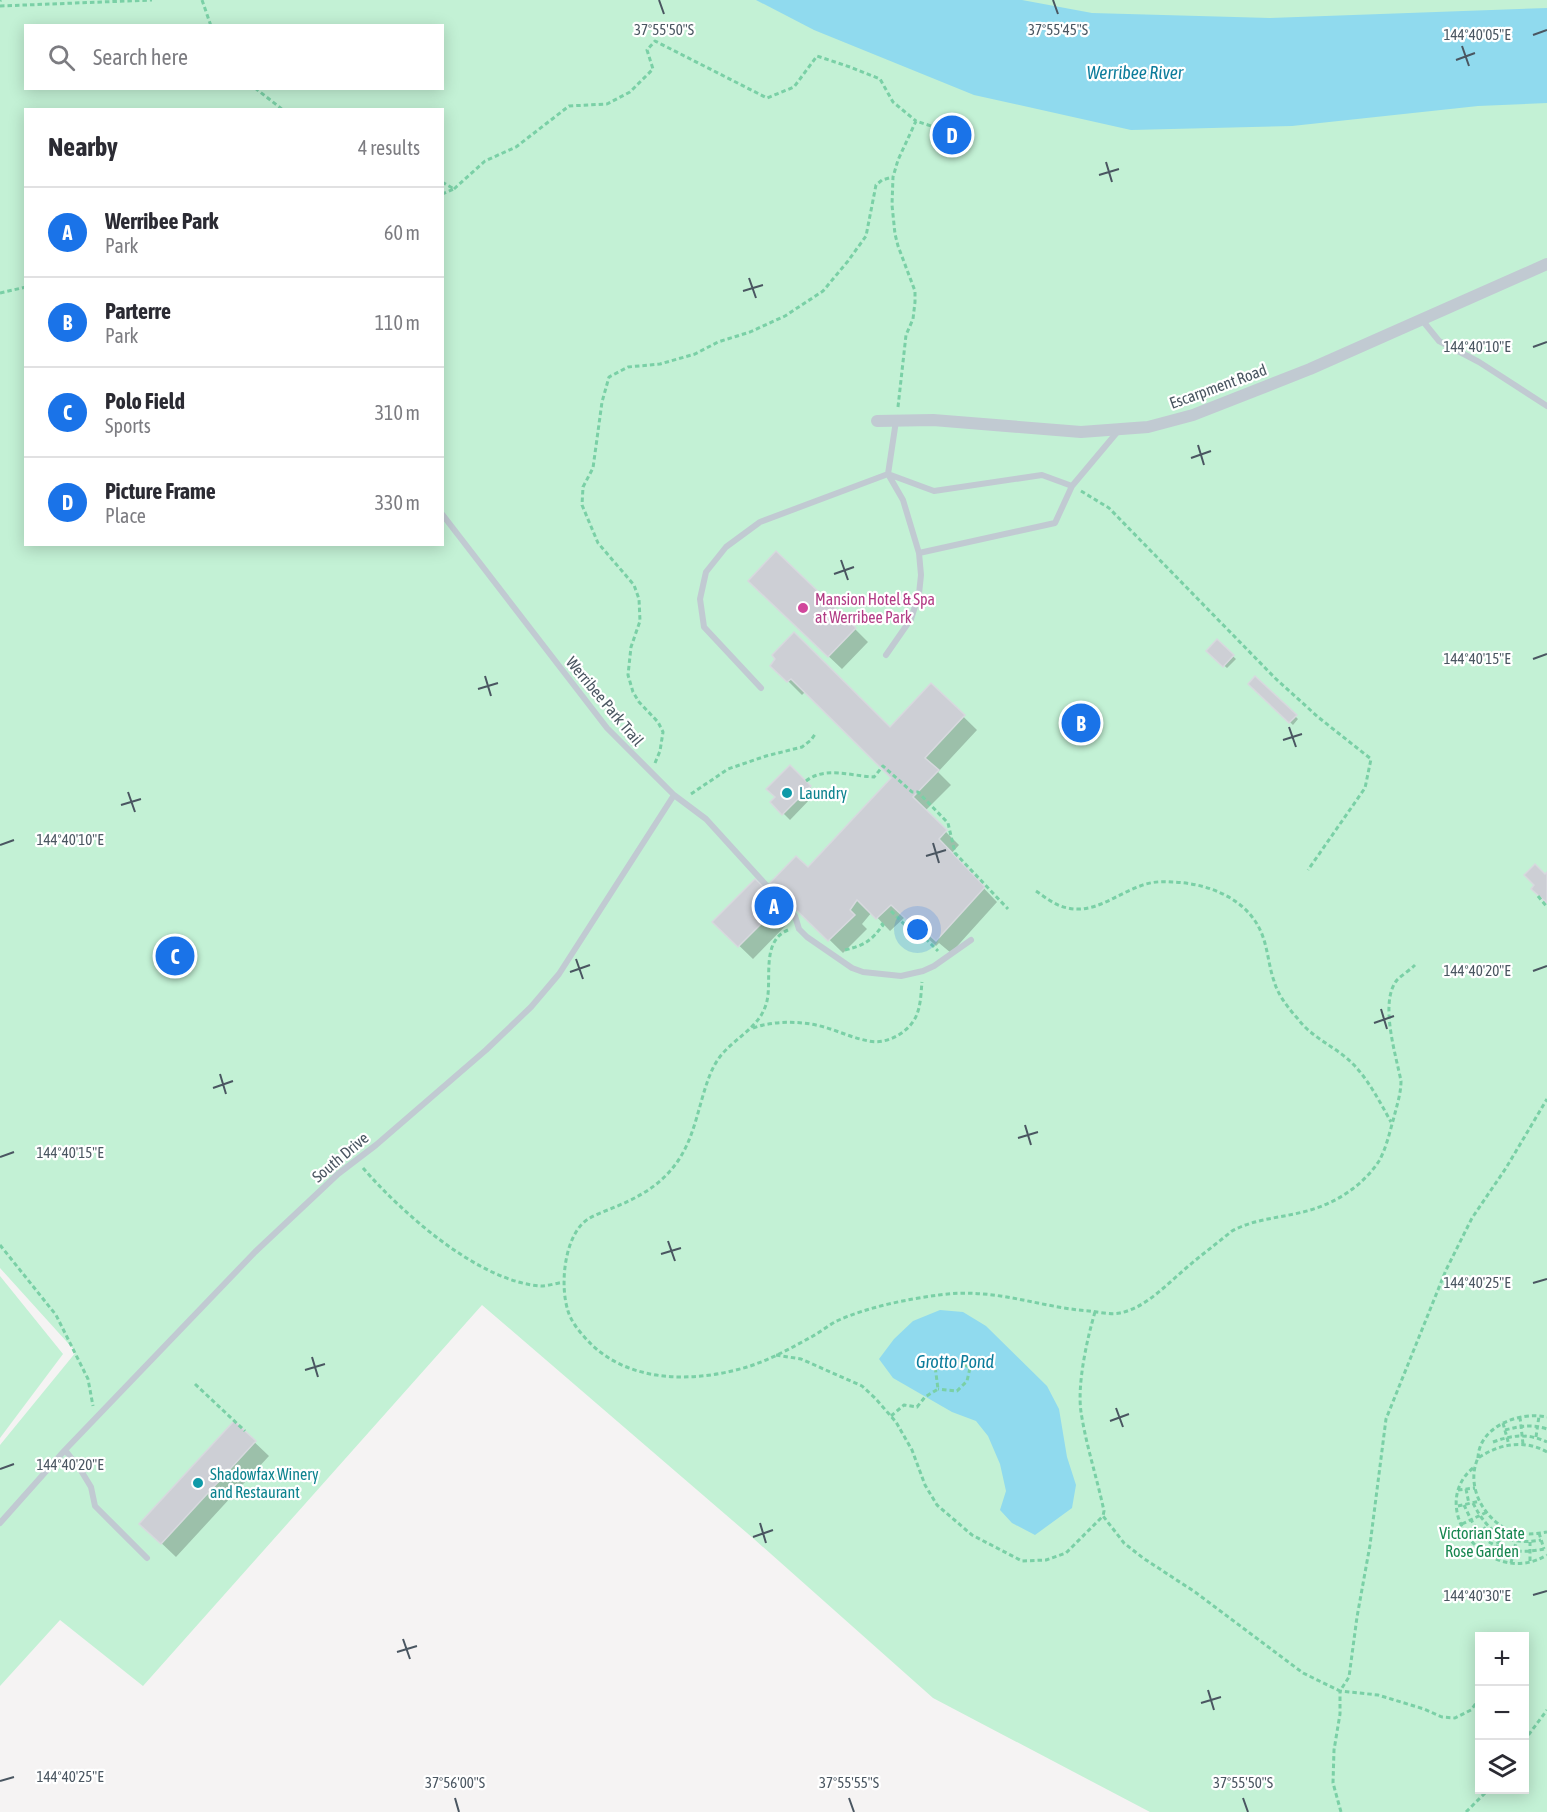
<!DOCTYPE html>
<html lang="en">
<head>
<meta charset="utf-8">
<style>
  :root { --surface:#fff; --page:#f2f2f3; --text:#2b2b33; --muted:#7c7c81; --line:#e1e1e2; --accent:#1a73e8 }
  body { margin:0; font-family:"Asap Condensed",sans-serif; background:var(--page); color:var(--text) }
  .controls { position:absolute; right:18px; bottom:18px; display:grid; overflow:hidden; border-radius:0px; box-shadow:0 3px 15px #0003 }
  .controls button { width:54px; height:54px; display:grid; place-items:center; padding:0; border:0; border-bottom:2px solid var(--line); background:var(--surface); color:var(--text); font:30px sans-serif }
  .you { position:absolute; left:918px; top:930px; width:21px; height:21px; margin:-15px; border:4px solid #fff; border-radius:50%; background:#1a73e8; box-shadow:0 0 0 9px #1a73e833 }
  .badge { display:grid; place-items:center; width:39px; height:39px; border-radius:50%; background:var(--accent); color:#fff; font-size:20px; font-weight:700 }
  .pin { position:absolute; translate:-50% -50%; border:3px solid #fff; box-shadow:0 2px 6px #0006 }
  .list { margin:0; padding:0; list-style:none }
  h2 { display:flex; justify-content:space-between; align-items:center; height:78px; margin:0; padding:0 24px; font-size:26px }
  h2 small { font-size:20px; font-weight:400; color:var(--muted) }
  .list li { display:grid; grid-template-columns:39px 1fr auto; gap:18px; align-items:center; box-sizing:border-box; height:90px; padding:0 24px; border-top:2px solid var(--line) }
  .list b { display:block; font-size:22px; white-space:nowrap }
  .list p { margin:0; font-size:20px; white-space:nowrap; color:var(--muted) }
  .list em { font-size:20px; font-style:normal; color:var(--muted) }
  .icon { flex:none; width:33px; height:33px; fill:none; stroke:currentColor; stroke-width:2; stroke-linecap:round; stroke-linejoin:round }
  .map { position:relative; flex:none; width:1547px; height:1812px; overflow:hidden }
  .search { position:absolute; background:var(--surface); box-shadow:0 3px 15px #0003; left:24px; top:24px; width:420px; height:66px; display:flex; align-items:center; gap:15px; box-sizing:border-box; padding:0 21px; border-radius:0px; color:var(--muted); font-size:22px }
  .panel { position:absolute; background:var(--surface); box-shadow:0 3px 15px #0003; left:24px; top:108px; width:420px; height:438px; border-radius:0px }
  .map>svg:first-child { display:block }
  .green { fill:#c3f1d5; fill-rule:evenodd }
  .water { fill:#90daee }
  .shadow { fill:#0003 }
  .building { fill:#cdcfd5; stroke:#d7d9de; stroke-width:1.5 }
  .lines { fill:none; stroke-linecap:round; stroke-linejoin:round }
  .path { stroke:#7ad0a6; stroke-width:3; stroke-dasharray:4.5 3; stroke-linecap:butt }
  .lane { stroke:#c1cad2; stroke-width:6 }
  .street { stroke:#c1cad2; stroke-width:12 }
  .ticks { fill:none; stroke:#4a5661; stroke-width:2 }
  .hotel-dot { fill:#d1479c; stroke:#fff; stroke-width:2 }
  .culture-dot { fill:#0f9aa8; stroke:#fff; stroke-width:2 }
  .labels { text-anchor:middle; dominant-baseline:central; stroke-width:4.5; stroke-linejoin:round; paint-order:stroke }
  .street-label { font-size:16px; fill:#4a5661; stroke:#fff }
  .hotel-label { font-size:16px; fill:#b23c85; stroke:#fff; text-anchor:start }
  .culture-label { font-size:16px; fill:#0d838f; stroke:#fff; text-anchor:start }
  .park-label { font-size:16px; fill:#17864f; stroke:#fff }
  .water-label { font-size:18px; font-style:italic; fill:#0c7c9b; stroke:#fff }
  .ticks-label { font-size:15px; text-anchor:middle; fill:#4a5661; stroke:#fff; stroke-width:4.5; stroke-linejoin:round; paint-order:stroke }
</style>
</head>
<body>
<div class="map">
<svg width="1547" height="1812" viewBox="0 0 1547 1812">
  <rect width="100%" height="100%" fill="#f5f3f3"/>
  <path class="green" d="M0,0H1547V1812H1150L933,1698L754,1539L482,1305L143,1686L60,1620L0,1686V1445L76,1352L0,1268ZM26,26H442V88H26ZM26,110H442V544H26ZM1480,1636H1524V1790H1480Z
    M0,1276L63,1354L0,1438Z"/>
  <path class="water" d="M756,0H1022L1092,13L1270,18L1547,8V103L1478,106L1292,126L1131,130L974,95L814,30Z
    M940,1310L963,1312L986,1326L1047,1386L1059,1409L1067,1457L1076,1485L1072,1508L1035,1535L1012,1523L1000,1510L1006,1491L1000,1464L988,1436L976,1421L952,1412L893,1378L879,1359L894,1339L913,1321Z"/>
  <path class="shadow" d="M763,594L855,629L868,642L842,669Z
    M1217,642L1236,659L1227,668L1208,651Z
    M772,665L890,729L931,685L977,730L938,772L951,785L925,811L959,845L951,854L997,902L951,953L939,943L936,946L905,917L890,931L872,912L862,924L867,929L843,953L792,903L785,909L793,918L753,959L728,935L765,890L808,869L893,778L806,691L802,695Z
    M1255,678L1298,719L1293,725L1250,684Z
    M790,767L816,793L790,820L772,802L777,797Z
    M234,1423L269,1456L176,1557L155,1537Z"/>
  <path class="building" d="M776,551L856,628L828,657L748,581Z
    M794,632L890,727L931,683L965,715L925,758L939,770L913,797L947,830L939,839L985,887L936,941L925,931L922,934L891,905L876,919L857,900L850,910L855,915L828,941L777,891L772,895L781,904L738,947L712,922L755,879L765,888L796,856L808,867L891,778L791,679L787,682L770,666L775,659L772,655Z
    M1217,639L1234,655L1223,667L1206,651Z
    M1255,676L1297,715L1289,723L1248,684Z
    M790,765L811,786L782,815L770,802L775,797L766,789Z
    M1535,864L1545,874L1547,872V903L1531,889L1534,885L1524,875Z
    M234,1421L256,1441L161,1544L139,1524Z"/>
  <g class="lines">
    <path class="path" d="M202,0L211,26
      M0,1L1,0
      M0,6L152,0
      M255,88L283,110
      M442,182L454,189L442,194
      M454,189L485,161L516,147L569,106L607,104L630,92L653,69L647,50L655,41L767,98L794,87L817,56L850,67L880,79L893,102L916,121
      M0,293L26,287
      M898,407L906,335L913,319L915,302V291L898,246L895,234L892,205L893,177L898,160L916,121L943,130L952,135
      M1081,491L1109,508L1275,678L1318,717L1371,759L1365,788L1308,870
      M655,763L660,751L663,732L658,722L639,702L633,692L628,675L631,647L640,621L639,599L634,585L598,543L582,505L583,487L593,468L602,402L609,377L628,367L660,364L695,354L718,342L750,332L785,316L823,291L848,261L866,236L876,185L882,180L893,177
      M806,781C825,766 851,776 874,777L883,766L912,792H918L948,823L955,853L1008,909
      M691,794L728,769L766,756L802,747L811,740L816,733
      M1036,891C1046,898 1056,906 1068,908C1094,914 1117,894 1140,886C1150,882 1161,881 1172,882C1208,883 1250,899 1263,937C1268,951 1269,967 1274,981C1278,995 1288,1008 1298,1019C1313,1039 1337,1047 1354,1065C1369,1081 1380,1102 1391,1122
      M1538,896L1547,907
      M891,911L915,935L926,939L938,951
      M788,930C761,941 772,978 767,1001C760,1031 728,1039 714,1066C704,1085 699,1114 691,1135C677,1173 652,1192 615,1207C604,1212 591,1215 582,1224C564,1243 560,1286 568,1311C572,1324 583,1336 592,1345C633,1384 697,1382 747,1367C770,1360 793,1347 813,1336C822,1331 830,1324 839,1320C868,1307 908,1299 939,1295C994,1287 1037,1307 1089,1311C1099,1312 1111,1315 1120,1313C1145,1308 1165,1286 1185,1269C1200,1256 1216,1244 1232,1231C1254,1219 1279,1218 1303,1212C1333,1205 1362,1187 1379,1161C1386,1149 1390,1131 1394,1117C1397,1105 1401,1093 1401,1081C1396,1055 1379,1002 1397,980C1402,975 1410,970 1415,965
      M845,950C865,945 871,941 883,925L879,921
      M753,1028C773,1021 796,1021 816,1025C835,1029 851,1038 869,1041C888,1045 911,1031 917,1014C921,1004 921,992 922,982
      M363,1168C402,1213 479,1282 541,1286C548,1286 557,1283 564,1282
      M0,1245L56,1315L88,1379L93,1406
      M1095,1312C1087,1339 1077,1384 1081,1412C1086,1445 1097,1478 1104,1511L1103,1516
      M776,1355L801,1359L862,1386L875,1398L896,1422L912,1450L925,1485L937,1505L972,1535L1022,1561L1046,1560L1066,1553L1103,1516L1124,1543L1143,1558L1195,1592L1303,1673L1340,1691L1349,1677L1357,1617L1370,1545L1386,1419L1446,1270L1472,1218L1506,1168L1547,1099
      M195,1384L245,1431
      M891,1416L904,1405L917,1407L925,1397L938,1389L935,1366C947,1356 959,1361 970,1368L967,1381L957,1391L938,1389
      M1520,1417L1523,1444
      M1503,1423L1509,1445
      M1505,1430C1520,1426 1532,1424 1547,1429
      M1536,1437L1539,1416
      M1493,1442C1512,1435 1528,1433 1547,1442
      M1547,1452C1524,1439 1499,1444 1478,1458C1465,1486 1484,1522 1514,1532C1524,1535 1536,1534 1547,1532
      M1478,1458C1479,1426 1520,1411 1547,1417
      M1473,1468C1425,1508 1489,1590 1547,1555
      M1466,1489L1469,1504
      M1458,1490L1475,1488
      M1473,1503C1488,1533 1507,1546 1541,1540
      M1464,1505C1468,1513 1472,1523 1478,1531C1493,1552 1521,1554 1544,1549
      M1458,1506L1480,1501
      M1462,1524L1487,1512
      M1539,1533L1544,1549
      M1470,1539L1488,1526
      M1488,1556L1502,1537
      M1530,1561V1542
      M1511,1563L1516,1542
      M1524,1645H1525
      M1524,1741L1547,1710
      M1341,1812L1333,1783L1334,1750L1340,1714V1691L1378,1695L1424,1709L1442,1717L1455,1718L1471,1710L1480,1698
      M1466,1812L1488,1790"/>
    <path class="lane" d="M1422,320L1439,341L1479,362L1547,406
      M442,514L607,728L674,795L706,819L767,886
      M919,553L1055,523L1072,486
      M886,655L911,619L919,594L921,575L919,553L903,500L888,474L896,421
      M761,688L704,627L700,599L706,572L726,547L760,522L888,474L934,491L1042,475L1072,486L1119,430
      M775,893L795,916L799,929L807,937L852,968L863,972L901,976L923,971L934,966L971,940
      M65,1450L80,1469L91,1487L95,1506L147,1558
      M0,1523L65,1450L255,1252L338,1174L376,1145L486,1050L531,1007L559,974L674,795"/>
    <path class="street" d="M877,421L933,420L1081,432L1148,427L1193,415L1310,369L1547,264"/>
  </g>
  <path class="ticks" d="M659,0L664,14M1053,0L1058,14M1533,35L1547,30M1462,46L1469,66M1456,60L1475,53M1106,162L1112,182M1099,175L1119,169M749,278L756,298M743,291L763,285M1533,347L1547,342M1198,445L1204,465M1191,458L1211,451M841,560L848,580M834,574L854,567M1533,659L1547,654M485,676L491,696M478,689L498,683M1289,727L1296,747M1283,740L1302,734M128,792L135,812M121,805L141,799M933,843L939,863M0,845L14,840M926,856L946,850M576,959L583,979M1533,971L1547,966M570,972L590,965M1381,1009L1387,1029M1374,1023L1394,1016M220,1074L226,1094M213,1088L233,1081M1025,1125L1031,1145M1018,1138L1038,1132M0,1157L14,1152M668,1241L675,1261M661,1254L681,1248M1533,1283L1547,1279M312,1357L318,1377M305,1370L325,1364M1116,1408L1123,1427M1110,1421L1129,1414M0,1469L14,1464M760,1523L766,1543M753,1537L773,1530M1533,1595L1547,1591M403,1639L410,1659M397,1652L417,1646M1208,1690L1214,1710M1201,1703L1221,1697M0,1781L14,1777M455,1798L459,1812M849,1798L854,1812M1243,1798L1248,1812"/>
  <circle class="hotel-dot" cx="803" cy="608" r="6"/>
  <g class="culture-dot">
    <circle cx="787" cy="793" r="6"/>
    <circle cx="198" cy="1483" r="6"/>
  </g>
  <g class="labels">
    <g class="street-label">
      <text transform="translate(1218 386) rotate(-20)">Escarpment Road</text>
      <text transform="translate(605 701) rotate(50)">Werribee Park Trail</text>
      <text transform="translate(340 1157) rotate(-40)">South Drive</text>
    </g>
    <g class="hotel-label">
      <text x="815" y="599">Mansion Hotel &amp; Spa<tspan x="815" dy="18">at Werribee Park</tspan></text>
    </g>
    <g class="culture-label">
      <text x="799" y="793">Laundry</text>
      <text x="210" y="1474">Shadowfax Winery<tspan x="210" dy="18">and Restaurant</tspan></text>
    </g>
    <g class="park-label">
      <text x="1482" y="1533">Victorian State<tspan x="1482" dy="18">Rose Garden</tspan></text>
    </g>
    <g class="water-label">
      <text x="1135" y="72">Werribee River</text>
      <text x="955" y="1361">Grotto Pond</text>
    </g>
  </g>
  <g class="ticks-label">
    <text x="664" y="35">37°55'50"S</text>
    <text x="1058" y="35">37°55'45"S</text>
    <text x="1477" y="40">144°40'05"E</text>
    <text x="1477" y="352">144°40'10"E</text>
    <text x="1477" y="664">144°40'15"E</text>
    <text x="70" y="845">144°40'10"E</text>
    <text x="1477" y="976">144°40'20"E</text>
    <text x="70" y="1158">144°40'15"E</text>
    <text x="1477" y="1288">144°40'25"E</text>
    <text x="70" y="1470">144°40'20"E</text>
    <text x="1477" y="1601">144°40'30"E</text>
    <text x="70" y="1782">144°40'25"E</text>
    <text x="455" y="1788">37°56'00"S</text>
    <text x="849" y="1788">37°55'55"S</text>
    <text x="1243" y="1788">37°55'50"S</text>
  </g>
</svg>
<div class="controls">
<button>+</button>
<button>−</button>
<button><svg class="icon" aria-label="layers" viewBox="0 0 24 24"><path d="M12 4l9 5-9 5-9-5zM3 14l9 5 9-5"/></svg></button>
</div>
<div class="you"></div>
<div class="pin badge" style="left:774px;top:906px">A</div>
<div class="pin badge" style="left:1081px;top:723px">B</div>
<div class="pin badge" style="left:175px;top:956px">C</div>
<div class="pin badge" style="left:952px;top:135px">D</div>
<div class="search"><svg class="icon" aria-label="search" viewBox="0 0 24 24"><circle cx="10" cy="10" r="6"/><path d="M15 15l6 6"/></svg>Search here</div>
<section class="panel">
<h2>Nearby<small>4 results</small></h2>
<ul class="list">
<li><span class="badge">A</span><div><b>Werribee Park</b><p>Park</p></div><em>60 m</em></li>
<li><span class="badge">B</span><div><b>Parterre</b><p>Park</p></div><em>110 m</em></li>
<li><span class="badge">C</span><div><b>Polo Field</b><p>Sports</p></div><em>310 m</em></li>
<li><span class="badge">D</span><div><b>Picture Frame</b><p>Place</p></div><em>330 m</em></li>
</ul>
</section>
</div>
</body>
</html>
